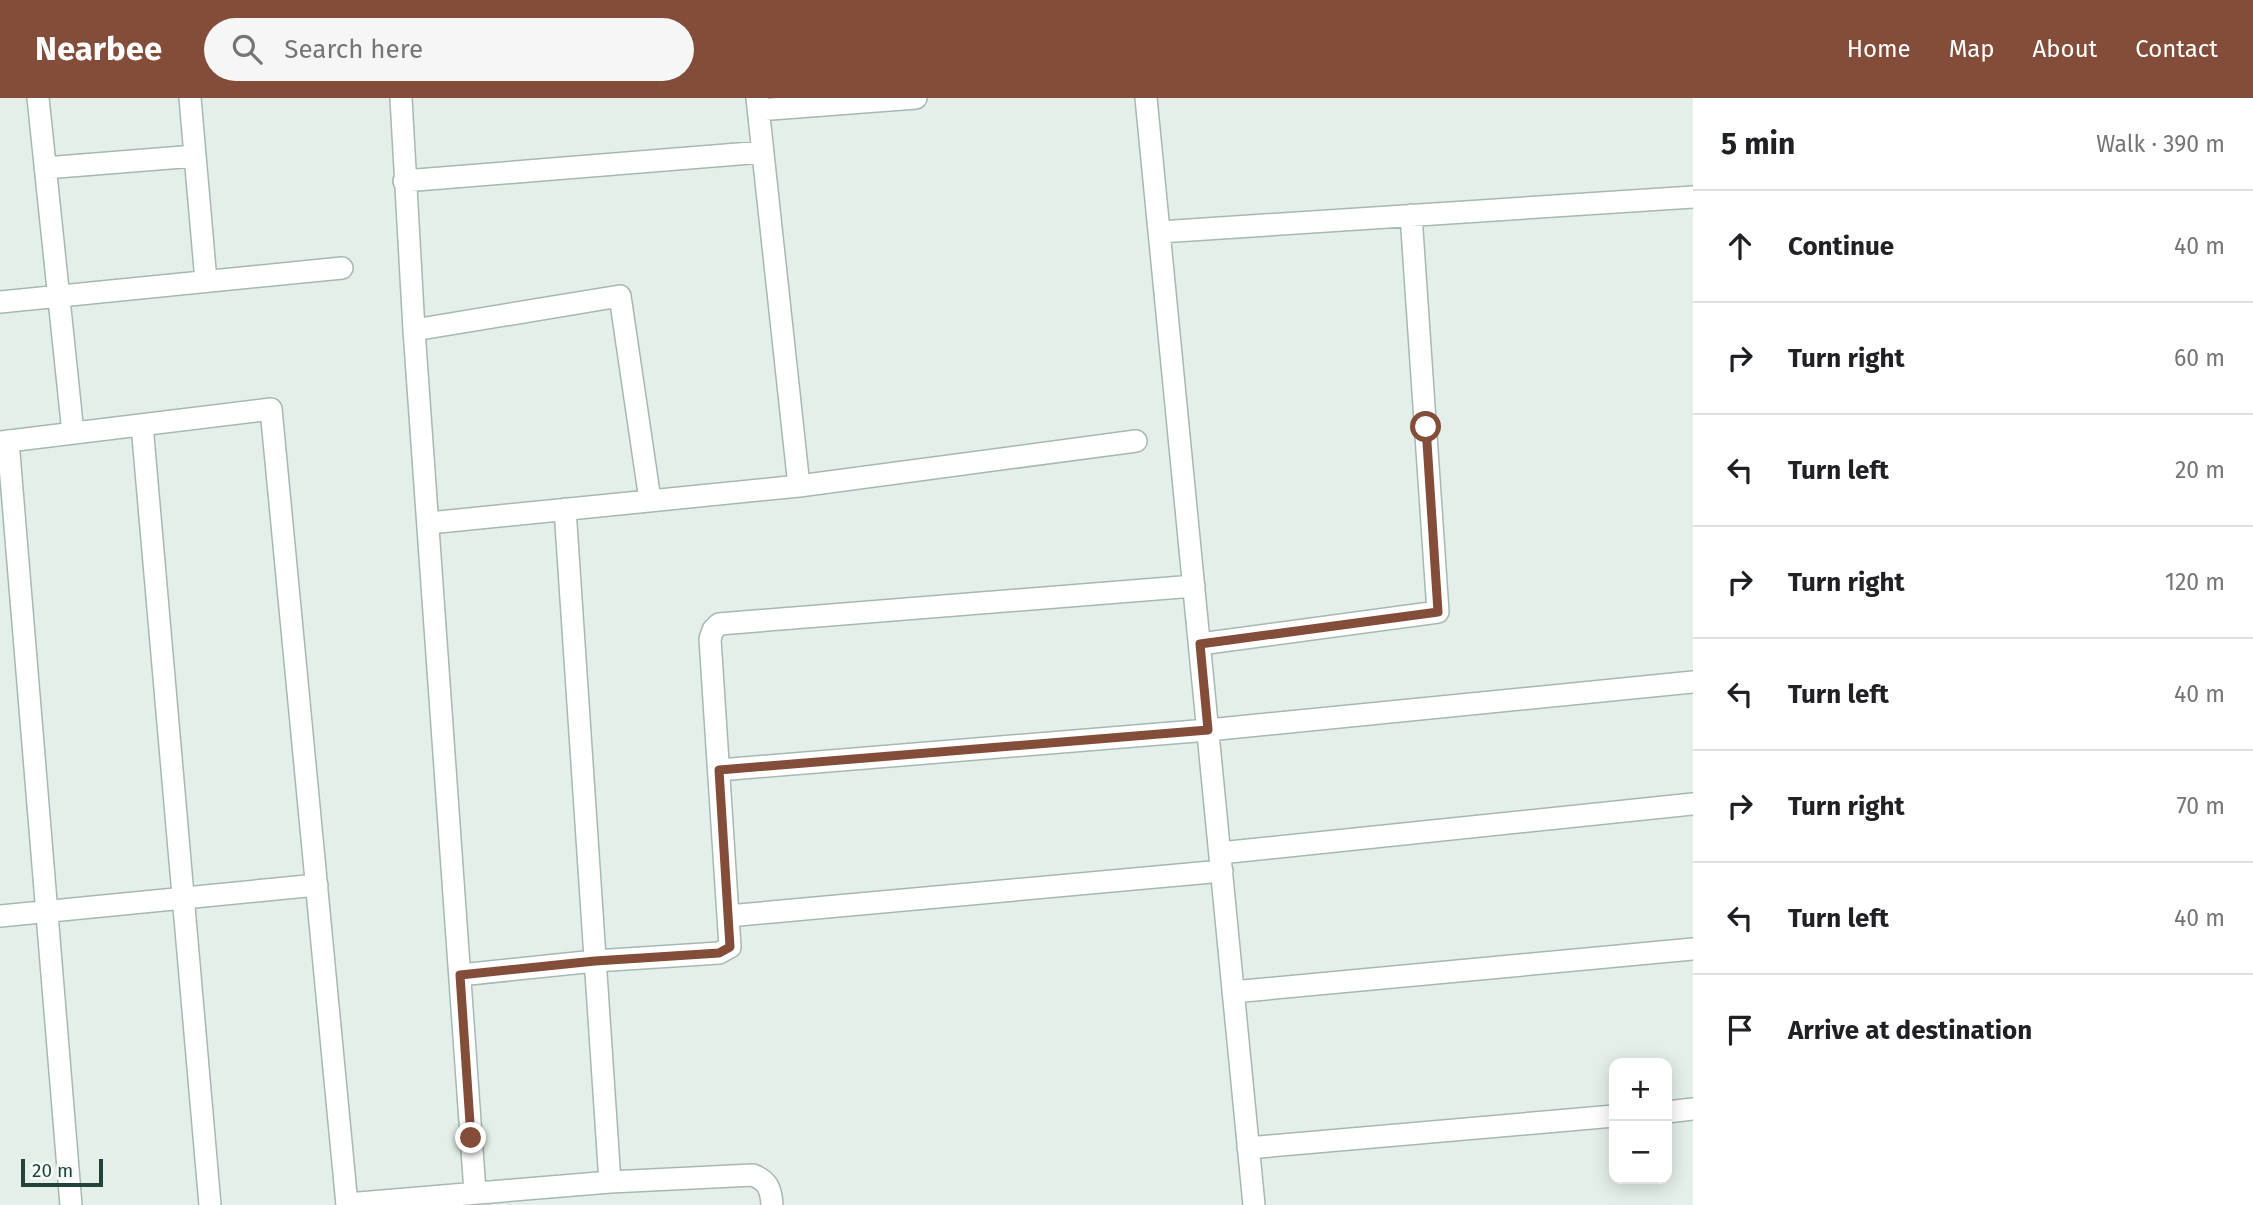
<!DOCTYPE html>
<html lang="en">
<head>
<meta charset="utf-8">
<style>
  :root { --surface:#fff; --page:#f6f6f6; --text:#202124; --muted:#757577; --line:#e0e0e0; --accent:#834d3a }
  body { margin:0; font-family:"Fira Sans",sans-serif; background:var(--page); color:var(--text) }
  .controls { position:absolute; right:21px; bottom:21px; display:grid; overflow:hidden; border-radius:14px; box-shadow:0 4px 18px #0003 }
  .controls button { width:63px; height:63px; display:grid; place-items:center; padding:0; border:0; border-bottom:2px solid var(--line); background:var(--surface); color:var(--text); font:35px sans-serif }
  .scale { position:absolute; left:21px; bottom:18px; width:82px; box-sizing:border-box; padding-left:7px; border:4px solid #22433b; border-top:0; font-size:19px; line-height:24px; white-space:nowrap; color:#22433b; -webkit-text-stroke:5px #f5fbf8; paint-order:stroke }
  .stop { position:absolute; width:21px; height:21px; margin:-16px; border:5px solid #834d3a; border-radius:50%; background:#fff }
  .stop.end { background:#834d3a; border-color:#fff; box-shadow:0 2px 7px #0008 }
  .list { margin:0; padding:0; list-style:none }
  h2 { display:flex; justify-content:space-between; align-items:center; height:91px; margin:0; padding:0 28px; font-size:30px }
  h2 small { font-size:23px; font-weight:400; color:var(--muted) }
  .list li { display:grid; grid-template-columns:46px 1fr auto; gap:21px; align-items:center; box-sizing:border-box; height:112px; padding:0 28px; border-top:2px solid var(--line) }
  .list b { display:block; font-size:26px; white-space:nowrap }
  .list em { font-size:23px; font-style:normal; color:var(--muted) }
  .icon { flex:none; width:38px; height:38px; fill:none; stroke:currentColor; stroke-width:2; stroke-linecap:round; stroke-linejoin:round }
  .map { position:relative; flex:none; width:1693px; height:1107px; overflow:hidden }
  header { display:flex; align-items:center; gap:42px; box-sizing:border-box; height:98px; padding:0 35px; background:var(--accent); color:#fff }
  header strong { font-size:33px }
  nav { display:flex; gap:38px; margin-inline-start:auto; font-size:24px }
  .search { width:490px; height:63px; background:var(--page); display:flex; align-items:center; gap:18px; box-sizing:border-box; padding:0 24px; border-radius:38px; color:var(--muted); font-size:26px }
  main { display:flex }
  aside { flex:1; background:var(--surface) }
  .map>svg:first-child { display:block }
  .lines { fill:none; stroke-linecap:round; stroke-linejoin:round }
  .minor-casing { stroke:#a6b8b2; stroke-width:24 }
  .minor { stroke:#fff; stroke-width:21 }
  .route { stroke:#834d3a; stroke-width:9 }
</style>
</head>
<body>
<header>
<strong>Nearbee</strong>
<div class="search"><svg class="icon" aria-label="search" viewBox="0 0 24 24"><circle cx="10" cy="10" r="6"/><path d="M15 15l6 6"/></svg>Search here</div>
<nav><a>Home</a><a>Map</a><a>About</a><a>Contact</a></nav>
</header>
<main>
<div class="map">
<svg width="1693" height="1107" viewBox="0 0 1693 1107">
  <rect width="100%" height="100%" fill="#e4efea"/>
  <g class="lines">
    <defs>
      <path id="minor" d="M38,0L73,335
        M190,0L206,183
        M401,0L414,232L475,1094
        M757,0L799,388
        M1146,0L1254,1107
        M759,12L916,0
        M45,70L195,58
        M404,83L763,54
        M1160,134L1693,99
        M0,204L342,170
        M414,232L620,198L650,402
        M142,327L210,1107
        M8,343L71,1107
        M0,344L271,311L347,1107
        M565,411L610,1084
        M429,425L799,388L1136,343
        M1200,546L1438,514L1411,117
        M719,672L1208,632L1693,584
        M1220,755L1693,706
        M0,818L317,787
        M728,818L1222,773
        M460,877L595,863L719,855L730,849L710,541L713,532L719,526L1194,488
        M1233,894L1693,851
        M1667,1014L1693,1011
        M1248,1050L1614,1018
        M347,1106L610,1084L753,1077C768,1083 771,1091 772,1107"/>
    </defs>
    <use href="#minor" class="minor-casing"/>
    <use href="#minor" class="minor"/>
  </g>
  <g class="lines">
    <path class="route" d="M471,1040L460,877L595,863L719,855L730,849L719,672L1208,632L1200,546L1438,514L1426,329"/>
  </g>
</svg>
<div class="controls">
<button>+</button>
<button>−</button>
</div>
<div class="scale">20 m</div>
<div class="stop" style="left:1426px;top:329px"></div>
<div class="stop end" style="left:471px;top:1040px"></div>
</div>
<aside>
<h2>5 min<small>Walk · 390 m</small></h2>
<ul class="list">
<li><svg class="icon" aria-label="ahead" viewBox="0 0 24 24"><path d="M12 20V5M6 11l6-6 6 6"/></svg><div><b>Continue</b></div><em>40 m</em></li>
<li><svg class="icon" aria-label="right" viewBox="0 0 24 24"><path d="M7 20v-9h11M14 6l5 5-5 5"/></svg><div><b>Turn right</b></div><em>60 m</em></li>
<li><svg class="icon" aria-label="left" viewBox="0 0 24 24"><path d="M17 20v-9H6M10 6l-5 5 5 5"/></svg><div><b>Turn left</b></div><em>20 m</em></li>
<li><svg class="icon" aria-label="right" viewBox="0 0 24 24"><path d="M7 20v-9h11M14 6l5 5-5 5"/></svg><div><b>Turn right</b></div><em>120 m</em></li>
<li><svg class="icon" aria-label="left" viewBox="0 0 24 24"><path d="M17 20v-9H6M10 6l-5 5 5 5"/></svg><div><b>Turn left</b></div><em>40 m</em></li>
<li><svg class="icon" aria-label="right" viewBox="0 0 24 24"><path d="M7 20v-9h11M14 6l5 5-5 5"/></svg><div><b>Turn right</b></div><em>70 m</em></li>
<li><svg class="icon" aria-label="left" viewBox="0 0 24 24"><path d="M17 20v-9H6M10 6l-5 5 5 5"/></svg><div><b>Turn left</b></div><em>40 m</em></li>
<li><svg class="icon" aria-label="arrive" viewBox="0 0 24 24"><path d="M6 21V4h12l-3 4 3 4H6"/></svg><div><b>Arrive at destination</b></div></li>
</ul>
</aside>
</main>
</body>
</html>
